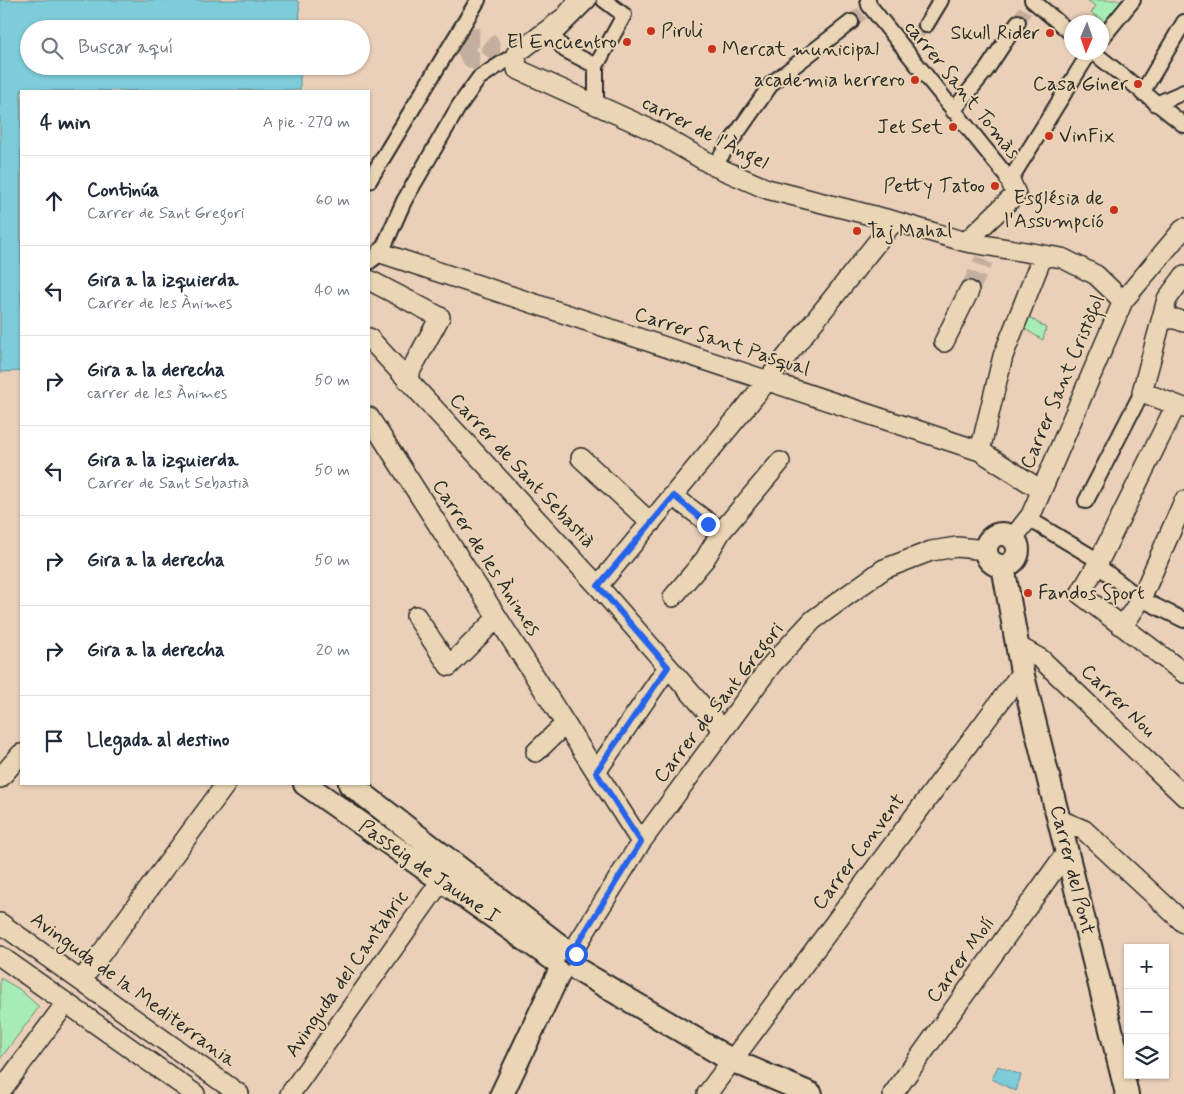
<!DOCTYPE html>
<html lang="es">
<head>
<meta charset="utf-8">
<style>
  :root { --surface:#fff; --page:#f2f2f3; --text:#1f2937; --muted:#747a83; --line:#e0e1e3 }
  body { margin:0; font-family:Mynerve,sans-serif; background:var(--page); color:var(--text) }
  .controls { position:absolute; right:15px; bottom:15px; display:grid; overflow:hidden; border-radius:0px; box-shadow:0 1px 4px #0004 }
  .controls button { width:45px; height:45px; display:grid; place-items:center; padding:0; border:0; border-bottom:1px solid var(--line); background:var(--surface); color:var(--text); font:25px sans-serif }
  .compass { position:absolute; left:1064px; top:15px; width:45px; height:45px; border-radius:50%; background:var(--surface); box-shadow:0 1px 4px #0004; rotate:182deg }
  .stop { position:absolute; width:15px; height:15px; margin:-11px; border:4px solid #2563eb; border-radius:50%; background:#fff }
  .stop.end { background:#2563eb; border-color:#fff; box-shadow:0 1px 5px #0008 }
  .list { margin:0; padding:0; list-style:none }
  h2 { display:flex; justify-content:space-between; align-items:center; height:65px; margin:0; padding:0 20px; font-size:21px }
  h2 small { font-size:16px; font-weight:400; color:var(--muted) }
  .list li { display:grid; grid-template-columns:32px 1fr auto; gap:15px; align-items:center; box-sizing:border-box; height:90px; padding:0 20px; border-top:1px solid var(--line) }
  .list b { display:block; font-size:19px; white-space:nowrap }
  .list p { margin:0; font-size:16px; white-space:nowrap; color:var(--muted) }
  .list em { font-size:16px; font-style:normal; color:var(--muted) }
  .icon { flex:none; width:28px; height:28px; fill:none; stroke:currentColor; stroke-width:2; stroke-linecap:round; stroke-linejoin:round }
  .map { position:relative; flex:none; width:1184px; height:1094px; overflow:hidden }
  .search { position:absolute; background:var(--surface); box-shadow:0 1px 4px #0004; left:20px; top:20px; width:350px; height:55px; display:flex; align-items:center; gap:12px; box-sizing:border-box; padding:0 18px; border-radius:28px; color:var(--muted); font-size:19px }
  .panel { position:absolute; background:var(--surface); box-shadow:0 1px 4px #0004; left:20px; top:90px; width:350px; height:695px; border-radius:0px }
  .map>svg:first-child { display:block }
  .green { fill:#a7ecb7; stroke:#698c71 }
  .water { fill:#7dccd9; stroke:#5c8c93 }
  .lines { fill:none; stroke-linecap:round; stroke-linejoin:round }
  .pedestrian-tunnel { stroke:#c4ae9d; stroke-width:14; stroke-dasharray:14 7; stroke-linecap:butt }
  .minor-tunnel { stroke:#c4ae9d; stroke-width:19; stroke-dasharray:19 9; stroke-linecap:butt }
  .pedestrian-casing { stroke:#2b2b2b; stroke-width:18 }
  .minor-casing { stroke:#2b2b2b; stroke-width:22 }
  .tertiary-casing { stroke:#2b2b2b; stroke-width:26 }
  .pedestrian { stroke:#ead5b4; stroke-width:14 }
  .minor { stroke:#ead5b4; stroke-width:19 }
  .tertiary { stroke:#ead5b4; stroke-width:22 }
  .route { stroke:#2563eb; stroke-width:6 }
  .poi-dot { fill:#c8321e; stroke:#ead5b4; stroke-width:2 }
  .labels { text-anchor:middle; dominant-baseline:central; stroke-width:4; stroke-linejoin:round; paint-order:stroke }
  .poi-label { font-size:20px; fill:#2b2b2b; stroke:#ead5b4; text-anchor:end }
  .street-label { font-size:20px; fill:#2b2b2b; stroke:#ead5b4 }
</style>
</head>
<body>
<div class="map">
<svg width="1184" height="1094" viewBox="0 0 1184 1094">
  <rect width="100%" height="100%" fill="#eacfb9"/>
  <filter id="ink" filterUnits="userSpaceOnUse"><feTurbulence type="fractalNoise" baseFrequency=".02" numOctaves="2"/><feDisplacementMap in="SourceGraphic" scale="10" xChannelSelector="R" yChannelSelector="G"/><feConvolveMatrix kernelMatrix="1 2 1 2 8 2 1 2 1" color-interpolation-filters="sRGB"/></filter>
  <g filter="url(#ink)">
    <path class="green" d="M1087,0H1126L1107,24L1091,13L1096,6Z
      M1023,313L1046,328L1043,340L1020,326Z
      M0,978L19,989L39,1007L0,1059Z"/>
    <path class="water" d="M0,0H296L299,2L300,29H29V66H300V90L21,91V371L0,372Z
      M998,1066L1021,1075L1016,1091L992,1079Z"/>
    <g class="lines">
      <path class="pedestrian-tunnel" d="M851,22L865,11
        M1018,22L1031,0
        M901,47L926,25"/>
      <path class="minor-tunnel" d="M467 49a12 12 0 1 1 24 0a12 12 0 1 1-24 0Z
        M969,291L984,260"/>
      <defs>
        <path id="pedestrian" d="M589,0L553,36L565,50L596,66
          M868,0L869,5L1010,180L1090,52
          M1032,0L1072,34
          M926,25L941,0
          M1102,38L1133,0
          M1093,52L1184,125
          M1142,93L1184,22
          M596,104V66L624,15L604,0
          M1156,104L1184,92
          M953,111L987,69L1018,22
          M714,166L772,83L851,22
          M369,181L478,0
          M369,262L381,253L404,201L459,106L479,78L516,54
          M1086,501L1142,392
          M1029,519L1099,561
          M1097,565L1141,599L1184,620"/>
        <path id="minor" d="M579,0L566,16L516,54L517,69L654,131L714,166L767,189L894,221L966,242
          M1010,180L1016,194L966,242L1062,258L1096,275L1123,301
          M381,253L980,451L1041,490
          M1184,276L1167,299L1142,392L1184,408
          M369,280L440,317L406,379
          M1162,319H1176L1184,322
          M369,338L598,586L723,730
          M944,342L969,291
          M1176,405L1097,565L1080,594L1184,673
          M369,417L641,842
          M980,451L1003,356L1043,255
          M581,458L651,523
          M673,496L721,532
          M1013,538L1031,515L1123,301L1184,228
          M598,586L747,406L894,221
          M673,597L705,559L721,532L780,462
          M416,616L449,666L497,618
          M1123,626L1141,599L1184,501
          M1016,645L1041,659L1184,796
          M536,752L565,724
          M596,772L668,667
          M0,778L21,754
          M1060,820L1084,830L1184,923
          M0,923L239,1094
          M573,951L641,842L772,664L813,620L884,569L931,551L957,547L985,550
          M0,956L195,1094
          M81,981L226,784
          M0,1092L66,1003
          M290,1094L441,881
          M707,1094L1022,672
          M893,1094L1066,853"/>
        <path id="tertiary" d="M986 550a16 16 0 1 1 32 0a16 16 0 1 1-32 0Z
          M1003,566L1022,672L1127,1094
          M305,784L553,959
          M350,784L564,949
          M578,970L731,1060L811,1094
          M502,1094L559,973"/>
      </defs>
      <use href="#pedestrian" class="pedestrian-casing"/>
      <use href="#minor" class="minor-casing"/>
      <use href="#tertiary" class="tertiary-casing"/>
      <use href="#pedestrian" class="pedestrian"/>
      <use href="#minor" class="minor"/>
      <use href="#tertiary" class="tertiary"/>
    </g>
  </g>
  <g class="lines" filter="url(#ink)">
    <path class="route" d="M576,954L573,951L641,842L596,772L668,667L598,586L674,496L708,524"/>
  </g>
  <g class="poi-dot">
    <circle cx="651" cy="31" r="5"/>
    <circle cx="1050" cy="33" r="5"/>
    <circle cx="627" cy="42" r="5"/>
    <circle cx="712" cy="49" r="5"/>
    <circle cx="915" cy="80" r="5"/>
    <circle cx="1138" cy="84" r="5"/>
    <circle cx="953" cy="127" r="5"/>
    <circle cx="1049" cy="136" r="5"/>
    <circle cx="995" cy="186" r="5"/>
    <circle cx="1114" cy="210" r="5"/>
    <circle cx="857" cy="231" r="5"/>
    <circle cx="1028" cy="593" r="5"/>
  </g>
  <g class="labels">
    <g class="poi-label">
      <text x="661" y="31" text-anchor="start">Piruli</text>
      <text x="1040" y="33">Skull Rider</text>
      <text x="617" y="42">El Encuentro</text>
      <text x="722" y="49" text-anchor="start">Mercat municipal</text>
      <text x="905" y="80">academia herrero</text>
      <text x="1128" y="84">Casa Giner</text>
      <text x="943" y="127">Jet Set</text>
      <text x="1059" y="136" text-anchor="start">VinFix</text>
      <text x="985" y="186">Petty Tatoo</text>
      <text x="1104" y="198">Església de<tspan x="1104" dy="23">l'Assumpció</tspan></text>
      <text x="867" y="231" text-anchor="start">Taj Mahal</text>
      <text x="1038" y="593" text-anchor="start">Fandos Sport</text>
    </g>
    <g class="street-label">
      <text transform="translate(962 90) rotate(51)">carrer Sant Tomàs</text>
      <text transform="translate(705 133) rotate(27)">carrer de l'Àngel</text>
      <text transform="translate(722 342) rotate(18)">Carrer Sant Pasqual</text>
      <text transform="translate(1063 382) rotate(-67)">Carrer Sant Cristòfol</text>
      <text transform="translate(522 471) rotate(47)">Carrer de Sant Sebastià</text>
      <text transform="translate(486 558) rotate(57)">Carrer de les Ànimes</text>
      <text transform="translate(1118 701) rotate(44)">Carrer Nou</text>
      <text transform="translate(719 703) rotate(-52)">Carrer de Sant Gregori</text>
      <text transform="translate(859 852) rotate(-53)">Carrer Convent</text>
      <text transform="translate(1072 870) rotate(76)">Carrer del Pont</text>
      <text transform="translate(429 872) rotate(35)">Passeig de Jaume I</text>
      <text transform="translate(961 960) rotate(-54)">Carrer Molí</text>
      <text transform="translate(347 974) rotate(-55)">Avinguda del Cantabric</text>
      <text transform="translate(133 990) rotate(36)">Avinguda de la Mediterrania</text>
    </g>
  </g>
</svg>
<div class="controls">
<button>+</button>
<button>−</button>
<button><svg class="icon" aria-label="layers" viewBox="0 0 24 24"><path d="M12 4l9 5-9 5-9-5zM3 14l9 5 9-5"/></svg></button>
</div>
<svg class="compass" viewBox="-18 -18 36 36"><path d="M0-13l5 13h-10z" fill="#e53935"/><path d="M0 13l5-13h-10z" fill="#747a83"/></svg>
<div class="stop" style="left:576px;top:954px"></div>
<div class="stop end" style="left:708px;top:524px"></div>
<div class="search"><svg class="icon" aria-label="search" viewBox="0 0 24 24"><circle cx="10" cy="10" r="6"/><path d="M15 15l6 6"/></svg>Buscar aquí</div>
<section class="panel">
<h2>4 min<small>A pie · 270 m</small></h2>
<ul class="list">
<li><svg class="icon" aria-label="ahead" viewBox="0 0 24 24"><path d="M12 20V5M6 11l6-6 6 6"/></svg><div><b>Continúa</b><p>Carrer de Sant Gregori</p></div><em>60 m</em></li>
<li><svg class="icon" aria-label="left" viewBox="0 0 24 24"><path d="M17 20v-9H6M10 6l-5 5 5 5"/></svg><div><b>Gira a la izquierda</b><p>Carrer de les Ànimes</p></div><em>40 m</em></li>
<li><svg class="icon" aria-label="right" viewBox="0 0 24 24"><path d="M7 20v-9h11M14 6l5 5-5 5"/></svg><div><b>Gira a la derecha</b><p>carrer de les Ànimes</p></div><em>50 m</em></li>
<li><svg class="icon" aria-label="left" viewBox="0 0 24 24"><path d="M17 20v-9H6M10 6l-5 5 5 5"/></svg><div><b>Gira a la izquierda</b><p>Carrer de Sant Sebastià</p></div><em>50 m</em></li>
<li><svg class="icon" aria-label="right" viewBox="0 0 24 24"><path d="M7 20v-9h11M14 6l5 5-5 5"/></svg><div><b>Gira a la derecha</b></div><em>50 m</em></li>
<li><svg class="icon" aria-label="right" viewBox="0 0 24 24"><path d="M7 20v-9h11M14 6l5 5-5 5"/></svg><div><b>Gira a la derecha</b></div><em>20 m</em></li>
<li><svg class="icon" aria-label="arrive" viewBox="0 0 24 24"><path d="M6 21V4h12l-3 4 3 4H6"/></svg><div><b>Llegada al destino</b></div></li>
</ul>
</section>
</div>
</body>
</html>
